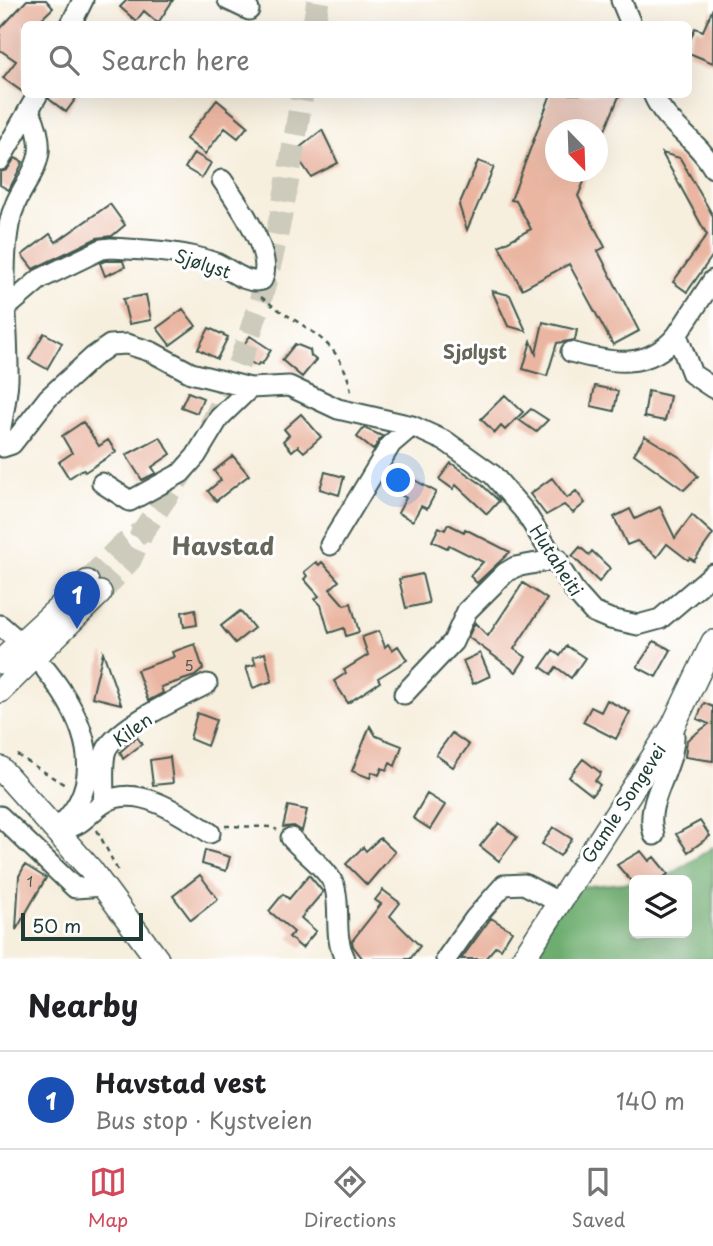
<!DOCTYPE html>
<html lang="en">
<head>
<meta charset="utf-8">
<style>
  :root { --surface:#fff; --page:#f2f2f2; --text:#202124; --muted:#757577; --line:#e0e0e0; --accent:#d1495b }
  body { margin:0; font-family:"Playpen Sans",sans-serif; background:var(--page); color:var(--text) }
  .controls { position:absolute; right:21px; bottom:21px; display:grid; overflow:hidden; border-radius:10px; box-shadow:0 7px 28px #0002 }
  .controls button { width:63px; height:63px; display:grid; place-items:center; padding:0; border:0; border-bottom:2px solid var(--line); background:var(--surface); color:var(--text); font:35px sans-serif }
  .compass { position:absolute; left:545px; top:119px; width:63px; height:63px; border-radius:50%; background:var(--surface); box-shadow:0 7px 28px #0002; rotate:157deg }
  .scale { position:absolute; left:21px; bottom:18px; width:122px; box-sizing:border-box; padding-left:7px; border:4px solid #1f3d34; border-top:0; font-size:19px; line-height:24px; white-space:nowrap; color:#1f3d34; -webkit-text-stroke:5px #fff; paint-order:stroke }
  .you { position:absolute; left:399px; top:481px; width:24px; height:24px; margin:-18px; border:5px solid #fff; border-radius:50%; background:#1a73e8; box-shadow:0 0 0 10px #1a73e833 }
  .badge { display:grid; place-items:center; width:46px; height:46px; border-radius:50%; background:var(--accent); color:#fff; font-size:23px; font-weight:700 }
  .pin { position:absolute; translate:-50% -58px; filter:drop-shadow(0 2px 4px #0008) }
  .pin::after { content:''; position:absolute; top:37px; width:24px; height:21px; background:inherit; clip-path:polygon(0 0,100% 0,50% 100%) }
  .list { margin:0; padding:0; list-style:none }
  h2 { display:flex; justify-content:space-between; align-items:center; height:91px; margin:0; padding:0 28px; font-size:30px }
  h2 small { font-size:23px; font-weight:400; color:var(--muted) }
  .list li { display:grid; grid-template-columns:46px 1fr auto; gap:21px; align-items:center; box-sizing:border-box; height:98px; padding:0 28px; border-top:2px solid var(--line) }
  .list b { display:block; font-size:26px; white-space:nowrap }
  .list p { margin:0; font-size:23px; white-space:nowrap; color:var(--muted) }
  .list em { font-size:23px; font-style:normal; color:var(--muted) }
  .icon { flex:none; width:38px; height:38px; fill:none; stroke:currentColor; stroke-width:2; stroke-linecap:round; stroke-linejoin:round }
  .map { position:relative; flex:none; width:713px; height:959px; overflow:hidden }
  .search { position:absolute; background:var(--surface); box-shadow:0 7px 28px #0002; left:21px; right:21px; top:21px; height:77px; display:flex; align-items:center; gap:18px; box-sizing:border-box; padding:0 24px; border-radius:10px; color:var(--muted); font-size:26px }
  .sheet { height:189px; background:var(--surface) }
  nav { display:flex; justify-content:space-around; align-items:center; box-sizing:border-box; height:98px; border-top:2px solid var(--line); background:var(--surface); font-size:19px; color:var(--muted) }
  nav a { display:grid; justify-items:center; gap:4px }
  nav .on { color:var(--accent) }
  .map>svg:first-child { display:block }
  .forest { fill:#6ead6f; stroke:#467552; stroke-width:2 }
  .building { fill:#eab6a2 }
  .lines { fill:none; stroke-linecap:round; stroke-linejoin:round }
  .major-tunnel { stroke:#cccbbc; stroke-width:23; stroke-dasharray:23 11; stroke-linecap:butt }
  .minor-casing { stroke:#3f584e; stroke-width:23 }
  .major-casing { stroke:#3f584e; stroke-width:26 }
  .path { stroke:#3f584e; stroke-width:2.5; stroke-dasharray:5 5; stroke-linecap:butt }
  .minor { stroke:#fff; stroke-width:19 }
  .major { stroke:#fff; stroke-width:23 }
  .labels { text-anchor:middle; dominant-baseline:central; stroke-width:6; stroke-linejoin:round; paint-order:stroke }
  .number-label { font-size:14px; fill:#525b50 }
  .street-label { font-size:18px; fill:#1f3d34; stroke:#fff }
  .neighbourhood-label { font-size:19px; font-weight:bold; fill:#66675a; stroke:#fff }
  .district-label { font-size:24px; font-weight:bold; fill:#66675a; stroke:#fff }
</style>
</head>
<body>
<div class="map">
<svg width="713" height="959" viewBox="0 0 713 959">
  <rect width="100%" height="100%" fill="#fff"/>
  <filter id="ink" filterUnits="userSpaceOnUse"><feTurbulence type="fractalNoise" baseFrequency=".0143" numOctaves="2"/><feDisplacementMap in="SourceGraphic" scale="14" xChannelSelector="R" yChannelSelector="G"/><feConvolveMatrix kernelMatrix="1 2 1 2 8 2 1 2 1" color-interpolation-filters="sRGB"/></filter>
  <filter id="wash" filterUnits="userSpaceOnUse"><feTurbulence type="fractalNoise" baseFrequency=".00686" numOctaves="4" result="noise"/><feDisplacementMap in="SourceGraphic" scale="28" xChannelSelector="R" yChannelSelector="G"/><feGaussianBlur stdDeviation="1.57" result="paint"/><feColorMatrix in="noise" values="0 0 0 0 0 0 0 0 0 0 0 0 0 0 0 0 0 1.4 0 .05"/><feComposite in="paint" operator="in"/></filter>
  <g filter="url(#wash)">
    <rect width="100%" height="100%" fill="#f7efde"/>
    <path class="forest" d="M713,847V959H512L568,888L634,882V933H687V880H656H663Z"/>
    <g id="blocks">
      <path class="building" d="M27,0H46L53,8L36,24H24V93L3,78L16,61L0,50V29Z
        M127,0H173L158,23L144,11L136,21L120,7Z
        M713,8V63L689,53V43L695,28L703,31Z
        M50,94H79L66,112L49,99Z
        M551,94H620L605,130H556V172H588L578,196L605,247L598,251L639,331L613,345L569,264L522,289L499,246L531,229L516,201L511,200Z
        M217,100L248,126L238,138L225,128L205,154L186,139Z
        M322,130L338,163L311,177L294,152Z
        M194,153L211,163L202,178L185,168Z
        M662,153L680,158L713,216V255L687,292L673,282L707,235Z
        M15,158L23,162L9,190L0,185V172L7,170Z
        M478,161L494,167L467,230L459,205Z
        M110,204L125,225L112,236L97,238L33,269L22,255L50,234L56,242Z
        M105,261H123L125,267L105,276L100,263Z
        M492,291L510,295L526,331L508,326Z
        M146,295L151,320L129,324L123,299Z
        M183,309L196,326L170,345L157,328Z
        M543,322L577,330L575,340L557,343L547,376L523,369L531,341L536,354Z
        M209,328L228,337L217,359L198,349Z
        M44,333L62,343L47,369L29,359Z
        M250,336L271,350L262,364L259,363L257,366L237,354Z
        M295,344L310,350L311,356L316,360L302,377L282,360Z
        M595,386L618,391L614,411L591,406Z
        M648,391L670,396L665,421L644,417Z
        M188,392L203,398L197,413L181,407Z
        M505,395L523,412L505,430L501,426L495,433L481,419Z
        M531,409L548,420L536,432L519,420Z
        M301,414L321,437L304,452L298,446L292,451L283,441L289,435L284,429Z
        M83,422L99,446L108,440L116,452L85,472L83,469L69,478L59,462L72,453L62,436Z
        M364,428L382,436L373,450L357,437Z
        M645,436L681,458L698,476L684,490L634,454Z
        M160,437L171,454L152,467L156,473L142,480L126,455Z
        M233,456L249,475L216,501L208,491L221,480L214,471Z
        M451,463L480,483L499,501L487,514L456,485L453,489L439,479Z
        M325,472L344,477L339,495L320,489Z
        M409,477L436,492L427,509L421,506L413,521L398,513L406,498L399,494Z
        M552,478L567,498L576,491L585,503L573,513L564,505L546,515L530,494Z
        M660,507L675,538L692,515L713,534L694,561L690,558L688,560L667,544L657,557L637,541L627,545L614,517L630,509L635,519Z
        M448,524L464,532L465,529L510,552L477,583L470,576L483,562L449,545L447,548L432,541L439,527L445,530Z
        M580,547L589,555L592,551L610,568L599,582L572,556Z
        M316,562L319,565L322,562L339,581L330,589L344,605L351,603L359,632L346,636L344,628L329,633L321,605L315,599L319,596L304,579L307,576L304,572Z
        M422,574L429,603L406,608L399,579Z
        M523,583L547,599L514,649L526,657L516,672L468,637L475,623L488,636Z
        M195,609L197,625L184,627L182,612Z
        M240,611L254,628L235,643L221,626Z
        M379,631L385,647L388,644L392,650L398,646L407,660L378,678L380,682L348,703L334,681L346,673L344,670L368,655L362,637Z
        M654,641L671,650L656,677L637,667Z
        M195,644L203,669L195,676L161,687L163,693L148,701L137,670L174,657L172,652Z
        M567,646L585,658L571,678L556,667L551,674L541,667L553,650L560,656Z
        M103,652L121,704L92,697Z
        M265,653L272,681L253,688L246,667L256,664L253,657Z
        M480,653L490,676L473,684L463,661Z
        M607,700L630,712L616,739L583,722L591,707L601,712Z
        M704,703L713,707V761L685,757L687,740L709,724L697,719Z
        M197,713L216,720L207,746L190,739Z
        M370,726L376,736L402,746L395,766L390,763L387,770L382,768L379,775L372,772L370,778L352,771Z
        M452,733L469,745L453,767L436,755Z
        M137,737L142,744L123,759L120,752Z
        M170,757L173,783L153,785L150,760Z
        M583,759L601,773L595,781L600,785L592,795L569,777Z
        M427,794L445,805L430,829L413,818Z
        M288,806L307,810L302,831L294,826L283,827Z
        M700,821L710,836L688,852L676,834Z
        M499,823L517,837L499,861L480,846Z
        M553,827L572,839L560,856L542,844Z
        M380,838L395,852L367,885L346,864L363,847L366,851Z
        M205,850L230,857L226,871L202,864Z
        M641,851L649,861L654,857L668,874L660,880H630L617,865Z
        M25,865L46,878L16,930L19,876Z
        M200,875L218,899L191,920L173,896Z
        M309,875L323,892L301,918L316,931L302,948L289,937L294,932L269,911L283,894L289,899Z
        M383,890L400,903L390,916L420,946L410,959H363L353,946L352,941L381,904L375,900Z
        M491,918L512,931L501,949L496,946L485,959H461Z"/>
    </g>
  </g>
  <g filter="url(#ink)">
    <use href="#blocks" fill-opacity="0" stroke="#3f584e" stroke-width="2"/>
    <g class="lines">
      <path class="major-tunnel" d="M314,24L318,0
        M210,427C265,323 284,209 302,94
        M87,582L119,548L143,531
        M100,593L130,560L143,531L189,463"/>
      <defs>
        <path id="minor" d="M228,0L249,10
          M621,0L631,24
          M71,24L83,0
          M653,94C666,125 697,139 713,168
          M0,160L38,94
          M713,280L677,335L692,374L713,388
          M5,304L12,303L40,279L102,249L111,248C147,250 182,251 216,263C230,269 246,285 262,280C275,255 237,201 222,180
          M571,352C610,363 648,371 677,335
          M0,433C3,415 7,398 8,380C9,329 0,276 9,225C18,176 57,169 30,111
          M0,444L3,447L12,444L48,398L93,357L110,345L127,344L152,352L191,373L250,388L289,386L338,409L412,426L447,442L493,475L525,512L576,593L593,612L610,619L638,625L660,619L713,574
          M102,483L130,501L181,473L196,456L219,418L250,388
          M330,545L391,444L412,426
          M0,625L16,639
          M46,670C74,705 102,756 79,801C74,812 64,822 56,831
          M404,694L453,642L467,611L505,573L515,567L558,559
          M103,803C105,787 102,769 105,754C109,730 185,695 207,684
          M0,816L75,888L104,886
          M56,831C86,826 85,814 106,802C138,783 184,816 210,833
          M654,835C642,799 681,763 673,726
          M291,838C304,853 330,870 335,888C341,912 333,935 345,959
          M446,959L475,918L504,885L524,884L558,902"/>
        <path id="major" d="M0,662L87,582
          M0,691L100,593
          M0,768L91,870L157,959
          M523,959L673,726L713,642"/>
      </defs>
      <use href="#minor" class="minor-casing"/>
      <use href="#major" class="major-casing"/>
      <path class="path" d="M261,297C300,328 342,337 351,392
        M17,755L65,785
        M225,826L272,827L277,830
        M97,830L118,871"/>
      <use href="#minor" class="minor"/>
      <use href="#major" class="major"/>
    </g>
  </g>
  <g class="labels">
    <g class="number-label">
      <text x="189" y="665">5</text>
      <text x="30" y="881">1</text>
    </g>
    <g class="street-label">
      <text transform="translate(203 263) rotate(18)">Sjølyst</text>
      <text transform="translate(557 560) rotate(57)">Hutaheiti</text>
      <text transform="translate(132 729) rotate(-36)">Kilen</text>
      <text transform="translate(623 803) rotate(-57)">Gamle Songevei</text>
    </g>
    <g class="neighbourhood-label">
      <text x="475" y="351">Sjølyst</text>
    </g>
    <g class="district-label">
      <text x="223" y="545">Havstad</text>
    </g>
  </g>
</svg>
<div class="controls">
<button><svg class="icon" aria-label="layers" viewBox="0 0 24 24"><path d="M12 4l9 5-9 5-9-5zM3 14l9 5 9-5"/></svg></button>
</div>
<svg class="compass" viewBox="-18 -18 36 36"><path d="M0-13l5 13h-10z" fill="#e53935"/><path d="M0 13l5-13h-10z" fill="#757577"/></svg>
<div class="scale">50 m</div>
<div class="you"></div>
<div class="pin badge" style="left:77px;top:629px;background:#1a4fb4">1</div>
<div class="search"><svg class="icon" aria-label="search" viewBox="0 0 24 24"><circle cx="10" cy="10" r="6"/><path d="M15 15l6 6"/></svg>Search here</div>
</div>
<section class="sheet">
<h2>Nearby<small></small></h2>
<ul class="list">
<li><span class="badge" style="background:#1a4fb4">1</span><div><b>Havstad vest</b><p>Bus stop · Kystveien</p></div><em>140 m</em></li>
</ul>
</section>
<nav>
<a class="on"><svg class="icon" aria-label="map" viewBox="0 0 24 24"><path d="M3 6l6-2 6 2 6-2v14l-6 2-6-2-6 2zM9 4v14M15 6v14"/></svg>Map</a>
<a><svg class="icon" aria-label="directions" viewBox="0 0 24 24"><path d="M12 3l9 9-9 9-9-9zM9 14v-3h6M13 9l2 2-2 2"/></svg>Directions</a>
<a><svg class="icon" aria-label="saved" viewBox="0 0 24 24"><path d="M7 4h10v16l-5-4-5 4z"/></svg>Saved</a>
</nav>
</body>
</html>
